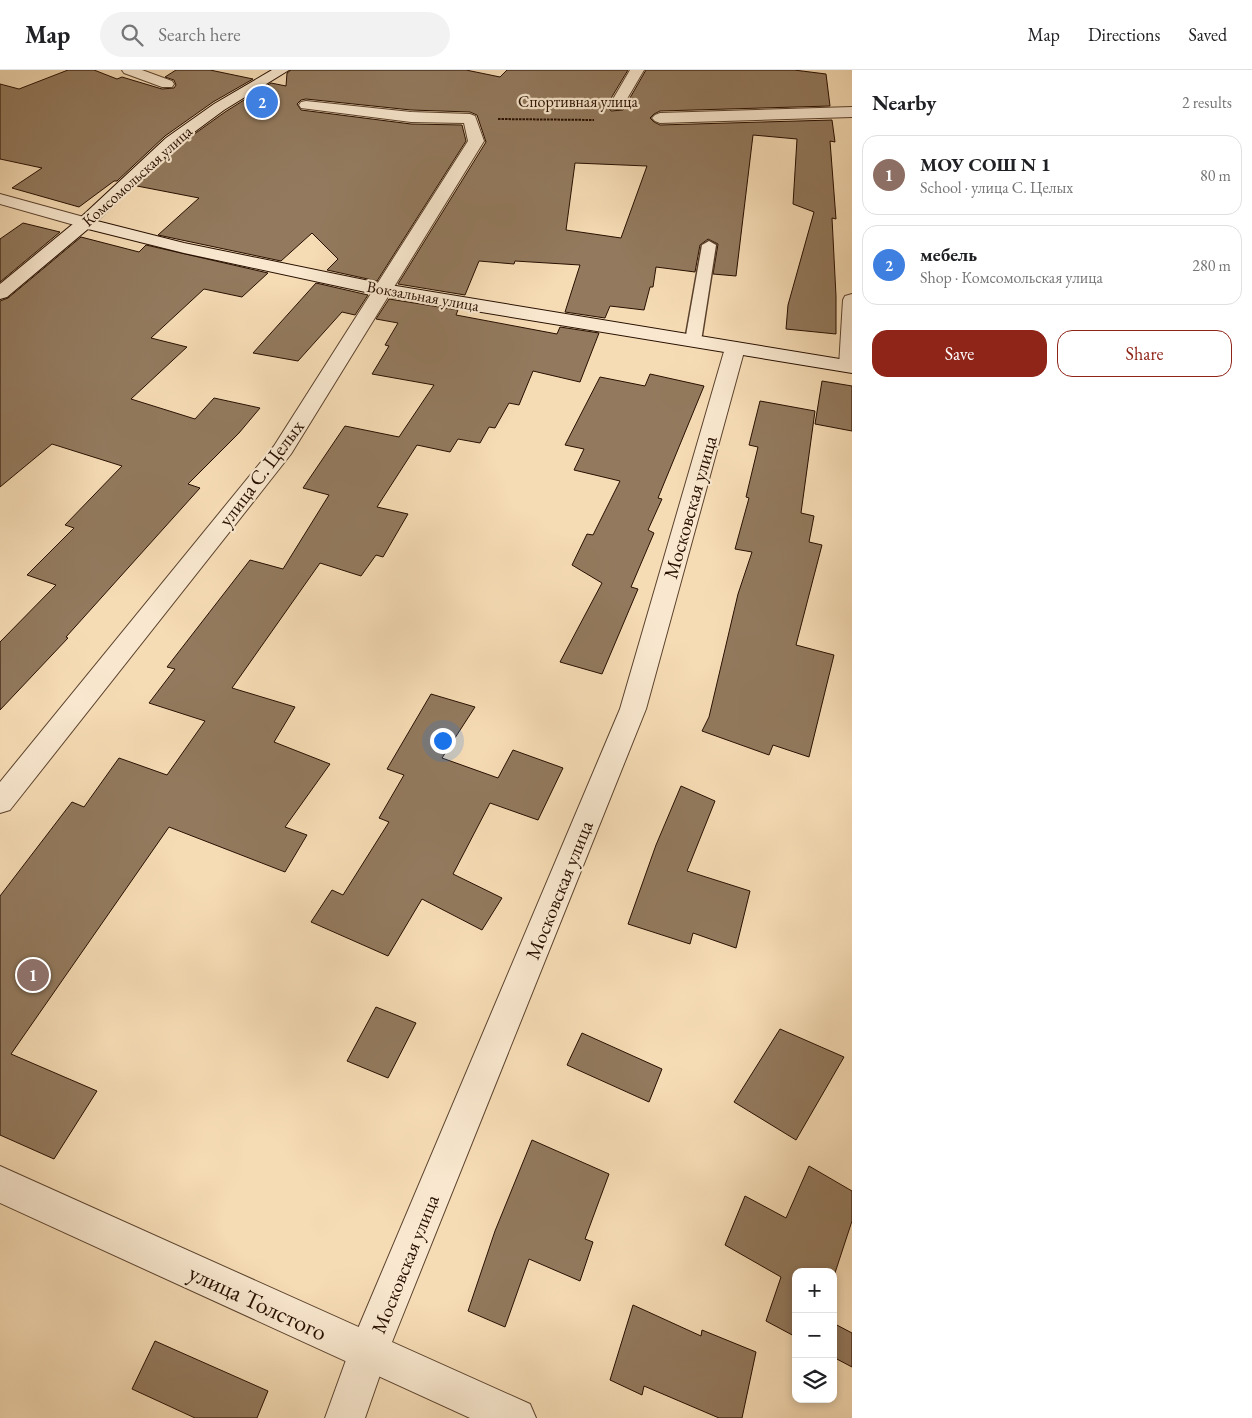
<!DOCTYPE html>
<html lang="en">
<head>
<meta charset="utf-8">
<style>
  :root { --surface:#fff; --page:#f2f2f2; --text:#202124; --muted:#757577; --line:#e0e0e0; --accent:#8f2418 }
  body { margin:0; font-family:"EB Garamond",serif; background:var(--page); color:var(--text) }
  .controls { position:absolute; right:15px; bottom:15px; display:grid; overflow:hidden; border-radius:10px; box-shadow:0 2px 8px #0003 }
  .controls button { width:45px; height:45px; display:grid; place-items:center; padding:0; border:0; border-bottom:1px solid var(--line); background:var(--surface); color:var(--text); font:25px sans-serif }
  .you { position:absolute; left:442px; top:670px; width:18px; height:18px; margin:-12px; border:4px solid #fff; border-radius:50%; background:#1a73e8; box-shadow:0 0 0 8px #1a73e833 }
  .badge { display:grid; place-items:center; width:32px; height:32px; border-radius:50%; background:var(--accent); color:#fff; font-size:16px; font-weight:700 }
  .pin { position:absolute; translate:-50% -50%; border:2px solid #fff; box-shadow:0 1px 5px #0006 }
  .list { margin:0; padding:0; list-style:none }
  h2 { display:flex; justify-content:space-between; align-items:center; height:65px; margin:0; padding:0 20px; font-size:21px }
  h2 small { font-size:16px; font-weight:400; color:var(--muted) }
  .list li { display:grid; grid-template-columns:32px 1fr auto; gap:15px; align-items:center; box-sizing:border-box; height:80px; margin:0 10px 10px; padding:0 10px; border:1px solid var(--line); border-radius:15px }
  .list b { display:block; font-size:19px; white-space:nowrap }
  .list p { margin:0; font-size:16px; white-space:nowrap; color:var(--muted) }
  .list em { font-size:16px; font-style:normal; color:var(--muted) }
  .actions { display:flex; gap:10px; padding:15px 20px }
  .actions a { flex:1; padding:11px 0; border:1px solid var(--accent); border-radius:15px; text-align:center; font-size:18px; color:var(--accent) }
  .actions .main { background:var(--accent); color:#fff }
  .icon { flex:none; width:28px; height:28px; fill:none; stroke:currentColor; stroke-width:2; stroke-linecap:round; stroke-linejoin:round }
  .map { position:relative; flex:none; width:852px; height:1348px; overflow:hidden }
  header { display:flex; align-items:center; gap:30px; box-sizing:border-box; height:70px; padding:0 25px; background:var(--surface); border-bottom:1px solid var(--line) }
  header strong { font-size:24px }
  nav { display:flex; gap:28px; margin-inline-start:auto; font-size:18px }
  .search { width:350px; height:45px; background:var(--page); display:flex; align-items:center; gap:12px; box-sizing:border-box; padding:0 18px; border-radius:28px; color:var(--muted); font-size:19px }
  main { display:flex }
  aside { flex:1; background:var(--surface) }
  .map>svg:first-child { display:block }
  .building { fill:#937a5e; stroke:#270f00; fill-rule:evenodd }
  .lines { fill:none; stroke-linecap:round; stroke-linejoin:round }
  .service-casing { stroke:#5b422d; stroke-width:3 }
  .minor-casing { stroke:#5b422d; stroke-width:2 }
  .tertiary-casing { stroke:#5b422d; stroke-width:2 }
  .secondary-casing { stroke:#270f00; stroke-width:2 }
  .path { stroke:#270f00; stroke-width:2; stroke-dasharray:2.5 1; stroke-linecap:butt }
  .service { fill:#f9e8cf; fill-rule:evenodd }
  .minor { fill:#f9e8cf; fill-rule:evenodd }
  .tertiary { fill:#f9e8cf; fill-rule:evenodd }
  .secondary { fill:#f9e8cf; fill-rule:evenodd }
  .labels { text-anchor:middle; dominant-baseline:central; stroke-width:4.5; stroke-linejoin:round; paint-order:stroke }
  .far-street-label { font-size:16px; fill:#270f00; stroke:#f9e8cf }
  .street-label { font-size:20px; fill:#270f00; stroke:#f9e8cf }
  .near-street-label { font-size:24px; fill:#270f00; stroke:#f9e8cf }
</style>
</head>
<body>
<header>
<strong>Map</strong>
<div class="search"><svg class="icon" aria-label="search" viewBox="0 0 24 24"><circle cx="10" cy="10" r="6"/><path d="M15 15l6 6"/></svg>Search here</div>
<nav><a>Map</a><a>Directions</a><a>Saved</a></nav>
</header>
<main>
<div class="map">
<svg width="852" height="1348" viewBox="0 0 852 1348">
  <rect width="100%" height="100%" fill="#f6dcb5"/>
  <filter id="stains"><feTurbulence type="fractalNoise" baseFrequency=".004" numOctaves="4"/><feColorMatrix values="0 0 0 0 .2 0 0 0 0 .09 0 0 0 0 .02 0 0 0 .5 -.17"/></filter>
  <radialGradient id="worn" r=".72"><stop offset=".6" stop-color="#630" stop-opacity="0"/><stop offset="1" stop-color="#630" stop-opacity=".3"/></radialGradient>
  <path class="building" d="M68,0H94L117,9L122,7L162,19L174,18L176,15L174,10L165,7L176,0H210L253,9L213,32L165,66L117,111H114L79,137L12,118L42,98L0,89V14L19,19Z
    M291,0H466L500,7L507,0H628L607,35L611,41L623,40L646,0H794L826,4L830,36L660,41L654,44L650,48L654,52L660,55L832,50L835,72L830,71L836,149L832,148L836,226V264L786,259L788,235L814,142L793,134L797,69L753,65L736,206L713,204L718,174L708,169L700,175L695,202L656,197L653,217H650L644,240L610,236L605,248L565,242L580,195L515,191L514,194L479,191L465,225L398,214L486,72L477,45L470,42L411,40L306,29L301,30L297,34L301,40L411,54L462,55L466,71L377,211L327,200L338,189L312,163L281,191L158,165L199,128L137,116L179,75L225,42L271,13L286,16L287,3ZM575,93L647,96L621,168L566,160Z
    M23,153L60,162L0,212V169Z
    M81,167L139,182L146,175L268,203L242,227L204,219L151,268L187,277L131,329L195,349L214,328L260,338L239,363L188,414L200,418L66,567L68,568L0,640V572L56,515L27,505L74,458L65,455L122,396L52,374L0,417V231L8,228Z
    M316,213L368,225L355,245L342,242L298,291L253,283Z
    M389,229L458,240L456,245L557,264L560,257L599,263L580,312L533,301L519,335L509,333L495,358L489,357L480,373L458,369L450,382L417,375L377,437L408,444L383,487L376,485L361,506L320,493L232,618L295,637L274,672L330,694L285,757L307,765L285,802L169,757L11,984L97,1021L54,1089L0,1065V826L72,732L84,737L119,688L167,705L205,651L149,633L175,599L167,597L250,490L283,499L329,425L303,418L345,356L399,367L434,315L372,304L389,276L385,275L398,253L376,249Z
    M650,304L704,316L658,428L662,429L648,460L654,463L631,517L638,519L602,604L560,592L602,513L572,495L587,464L593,465L620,411L574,400L584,379L565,375L600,307L645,316Z
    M822,311L852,316V361L815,354Z
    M760,331L815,341L801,443L814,446L809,472L822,475L796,575L834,585L809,687L773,675L769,685L702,661L709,647L738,524L752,482L735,479L749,428L746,427L758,377L749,375Z
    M431,624L475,637L442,688L498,708L513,680L563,698L538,750L490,733L453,804L502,828L482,860L422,829L388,886L311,852L332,820L343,825L389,752L379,748L404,705L387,699Z
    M681,716L715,731L687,801L750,821L736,878L693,863L690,874L628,854L656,775Z
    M376,937L416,953L388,1008L347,991Z
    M780,959L844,987L796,1070L734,1032Z
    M582,963L662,999L649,1032L567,995Z
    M532,1070L609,1104L585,1169L593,1172L580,1211L529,1189L505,1257L468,1241L495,1161Z
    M809,1096L852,1121V1151L833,1209V1202H796V1267L766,1251L781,1207L725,1175L745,1126L786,1148Z
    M633,1235L701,1266L702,1260L756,1282L742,1348H719L644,1316L642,1325L610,1310Z
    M833,1253L852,1263V1297L833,1287Z
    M155,1271L268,1321L257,1348H195L132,1319Z"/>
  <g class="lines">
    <defs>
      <path id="service" d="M709,171L716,175L701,271L698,274H688L685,271L702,175Z"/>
      <path id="minor" d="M122,0H142L172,11L174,14L172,17H162L124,3Z
        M630,0H644L621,39H611L609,36Z
        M306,31L411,42L470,44L475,46L484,71L291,384L10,740L0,743V712L274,376L468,71L464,53L411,52L301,38L299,35L301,32Z
        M852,37V47L660,53L655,51L652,48L655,45L660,43Z
        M852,224V301L842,300L839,296L843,230L845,226Z
        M735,272L742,274L745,278L646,639L388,1282L365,1348H325L354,1268L620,639L725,278L728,274Z"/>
      <path id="tertiary" d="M0,124L91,149L94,153L91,157L85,158L0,134Z
        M0,1096L530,1334L536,1348H470L0,1133Z"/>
      <path id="secondary" d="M272,0H289L224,40L178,74L97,151L184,173L384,214L852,291V303L384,226L184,183L88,159L7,227L0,229V214L79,149L166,68L214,34Z"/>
    </defs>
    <use href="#service" class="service-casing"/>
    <use href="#minor" class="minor-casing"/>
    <use href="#tertiary" class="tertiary-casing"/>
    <use href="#secondary" class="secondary-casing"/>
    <path class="path" d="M498,49L594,50"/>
    <use href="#service" class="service"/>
    <use href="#minor" class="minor"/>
    <use href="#tertiary" class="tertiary"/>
    <use href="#secondary" class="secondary"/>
  </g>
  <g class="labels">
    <g class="far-street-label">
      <text x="578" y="31">Спортивная улица</text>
      <text transform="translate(137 106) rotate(-42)">Комсомольская улица</text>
      <text transform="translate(423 226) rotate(10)">Вокзальная улица</text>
    </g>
    <g class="street-label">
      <text transform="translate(261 403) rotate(-53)">улица С. Целых</text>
      <text transform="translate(690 437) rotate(-74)">Московская улица</text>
      <text transform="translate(559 820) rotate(-68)">Московская улица</text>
      <text transform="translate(405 1194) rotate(-68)">Московская улица</text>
    </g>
    <g class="near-street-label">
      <text transform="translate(258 1232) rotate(25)">улица Толстого</text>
    </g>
  </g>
  <rect width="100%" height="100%" filter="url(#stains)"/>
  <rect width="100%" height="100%" fill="url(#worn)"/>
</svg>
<div class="controls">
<button>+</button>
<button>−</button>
<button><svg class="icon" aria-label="layers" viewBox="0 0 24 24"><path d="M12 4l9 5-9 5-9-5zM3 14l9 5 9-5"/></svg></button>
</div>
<div class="you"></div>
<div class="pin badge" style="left:33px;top:905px;background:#8d6e63">1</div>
<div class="pin badge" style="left:262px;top:32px;background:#3f7fe0">2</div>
</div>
<aside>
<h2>Nearby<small>2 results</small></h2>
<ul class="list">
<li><span class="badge" style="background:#8d6e63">1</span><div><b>МОУ СОШ N 1</b><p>School · улица С. Целых</p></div><em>80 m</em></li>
<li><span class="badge" style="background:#3f7fe0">2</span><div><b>мебель</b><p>Shop · Комсомольская улица</p></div><em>280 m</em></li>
</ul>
<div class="actions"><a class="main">Save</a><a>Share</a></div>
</aside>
</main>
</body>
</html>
